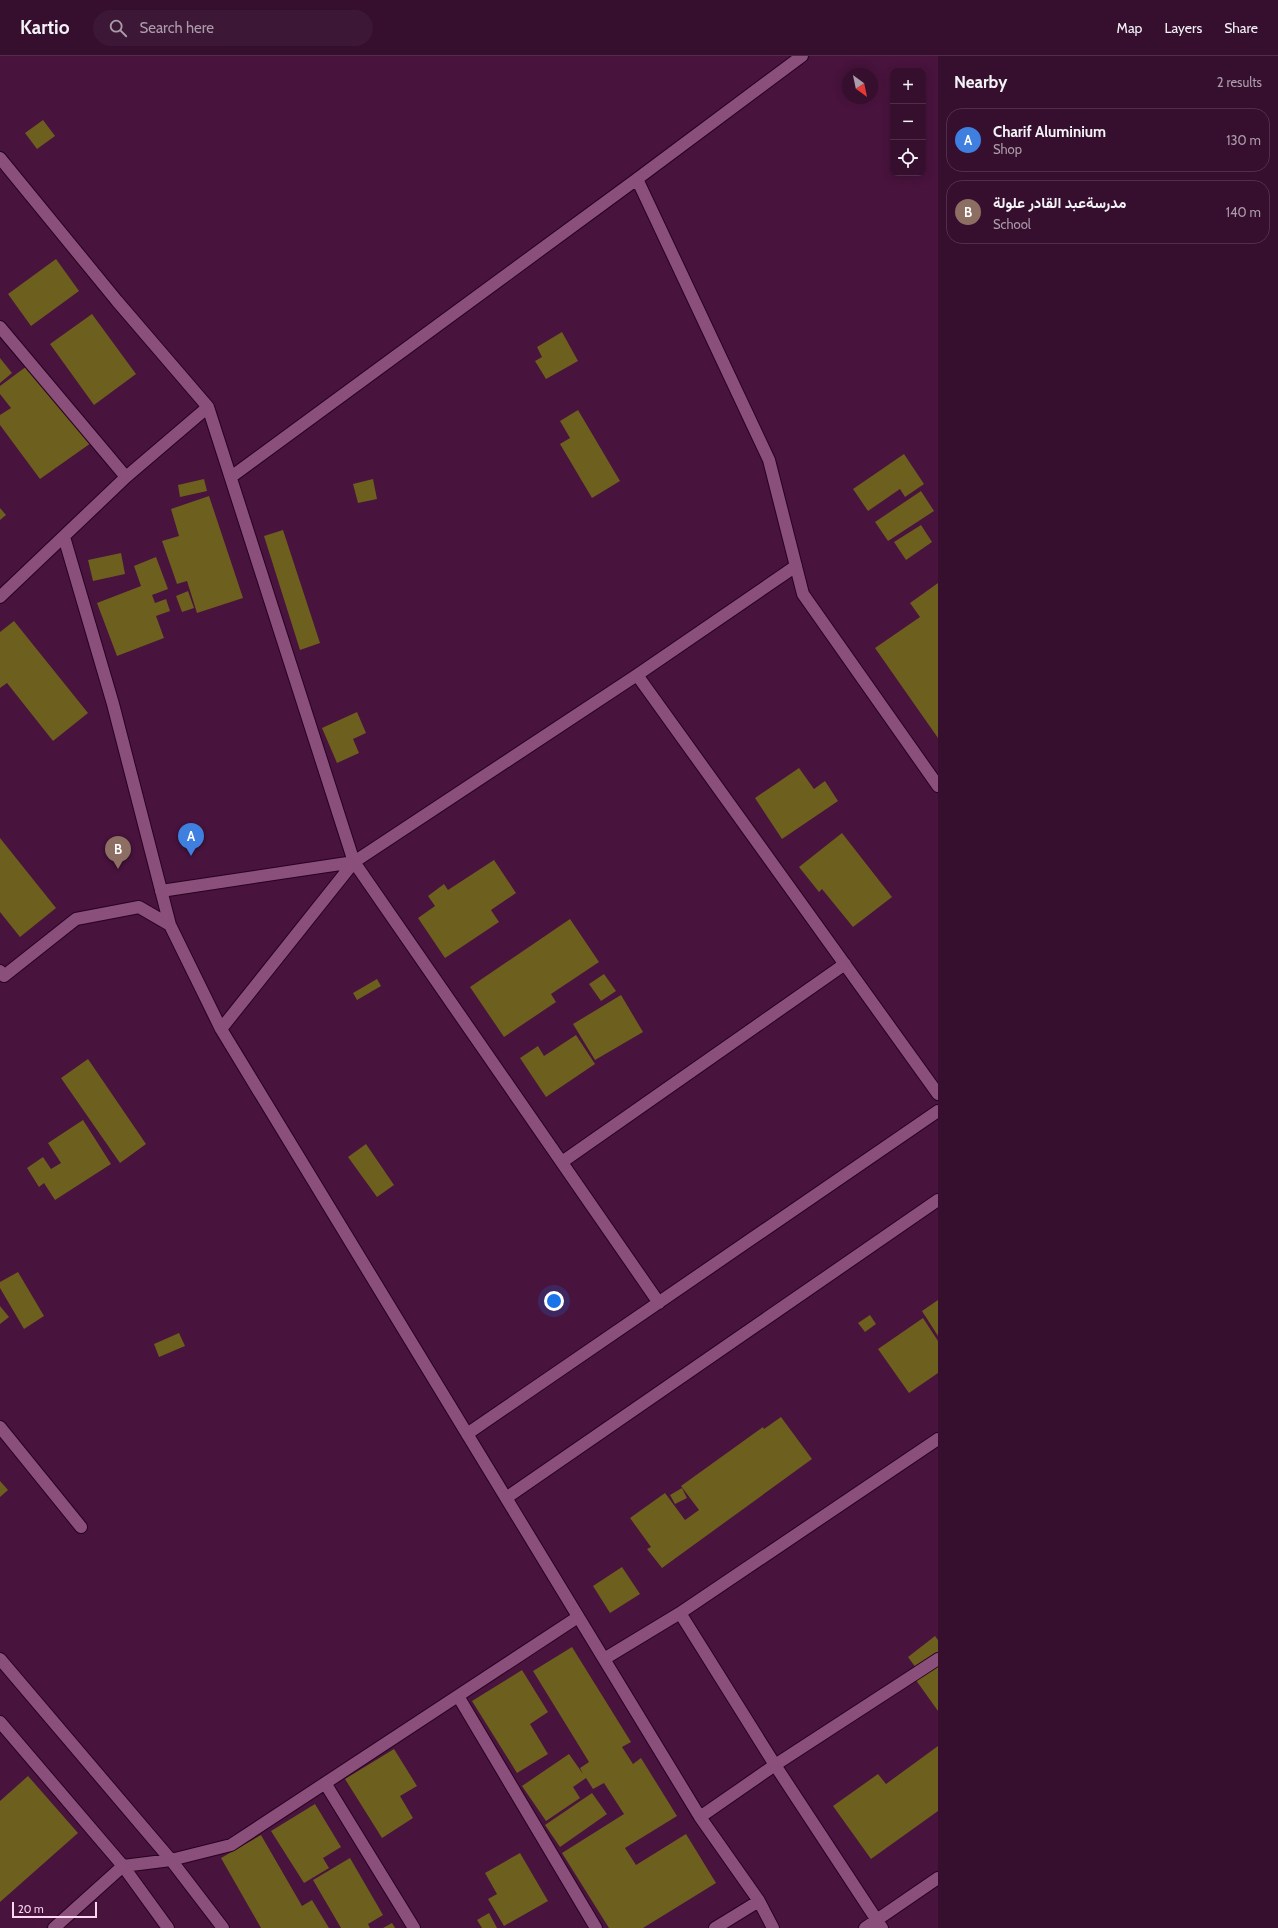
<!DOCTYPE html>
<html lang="en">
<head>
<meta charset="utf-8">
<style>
  :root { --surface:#360e2e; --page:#3d1736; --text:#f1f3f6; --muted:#aa9caa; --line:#502e4a; --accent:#d93025 }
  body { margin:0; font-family:Cabin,Vazirmatn,sans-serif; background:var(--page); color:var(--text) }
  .controls { position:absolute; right:12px; top:12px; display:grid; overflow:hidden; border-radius:8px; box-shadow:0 2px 10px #0003 }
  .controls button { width:36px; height:36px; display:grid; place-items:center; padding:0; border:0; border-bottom:1px solid var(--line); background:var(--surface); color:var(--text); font:20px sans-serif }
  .compass { position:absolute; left:842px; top:12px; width:36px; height:36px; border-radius:50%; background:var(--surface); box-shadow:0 2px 10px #0003; rotate:147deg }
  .scale { position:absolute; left:12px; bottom:10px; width:85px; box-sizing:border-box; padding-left:4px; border:2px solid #fad7ef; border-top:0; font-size:11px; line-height:14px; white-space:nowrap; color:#fad7ef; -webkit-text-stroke:3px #48133d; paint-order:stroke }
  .you { position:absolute; left:554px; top:1245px; width:14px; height:14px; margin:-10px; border:3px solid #fff; border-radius:50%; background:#1a73e8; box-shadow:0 0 0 6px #1a73e833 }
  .badge { display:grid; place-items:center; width:26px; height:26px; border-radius:50%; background:var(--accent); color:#fff; font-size:13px; font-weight:700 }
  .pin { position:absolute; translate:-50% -33px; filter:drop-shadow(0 1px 2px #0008) }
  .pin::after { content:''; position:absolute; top:21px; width:14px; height:12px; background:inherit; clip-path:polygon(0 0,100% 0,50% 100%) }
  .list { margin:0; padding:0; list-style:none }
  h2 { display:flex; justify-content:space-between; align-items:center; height:52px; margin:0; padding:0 16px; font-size:17px }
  h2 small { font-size:13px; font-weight:400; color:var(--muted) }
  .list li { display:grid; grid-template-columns:26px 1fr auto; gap:12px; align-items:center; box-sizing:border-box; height:64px; margin:0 8px 8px; padding:0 8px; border:1px solid var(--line); border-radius:16px }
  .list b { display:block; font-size:15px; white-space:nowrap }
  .list p { margin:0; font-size:13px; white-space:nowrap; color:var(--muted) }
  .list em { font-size:13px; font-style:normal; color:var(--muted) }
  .icon { flex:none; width:22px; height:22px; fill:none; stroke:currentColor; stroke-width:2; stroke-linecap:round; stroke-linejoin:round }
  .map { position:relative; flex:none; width:938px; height:1872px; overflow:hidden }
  header { display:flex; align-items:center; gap:24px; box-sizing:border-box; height:56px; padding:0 20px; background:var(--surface); border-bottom:1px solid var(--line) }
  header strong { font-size:19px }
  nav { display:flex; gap:22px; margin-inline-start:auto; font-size:14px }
  .search { width:280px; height:36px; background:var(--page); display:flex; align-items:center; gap:10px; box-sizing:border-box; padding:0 14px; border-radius:22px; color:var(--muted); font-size:15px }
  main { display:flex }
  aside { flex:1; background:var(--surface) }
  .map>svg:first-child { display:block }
  .building { fill:#6d5f1e }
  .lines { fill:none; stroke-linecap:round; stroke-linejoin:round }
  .street-casing { stroke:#280221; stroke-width:14 }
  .street { stroke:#8a4f7b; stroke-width:12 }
</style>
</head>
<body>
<header>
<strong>Kartio</strong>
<div class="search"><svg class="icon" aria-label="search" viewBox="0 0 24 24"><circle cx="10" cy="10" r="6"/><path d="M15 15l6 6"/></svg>Search here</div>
<nav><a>Map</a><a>Layers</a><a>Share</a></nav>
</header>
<main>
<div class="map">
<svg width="938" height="1872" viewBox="0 0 938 1872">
  <rect width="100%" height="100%" fill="#48133d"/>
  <path class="building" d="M43,64L55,80L37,93L25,77Z
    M56,203L79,235L31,270L8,238Z
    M92,258L136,318L94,349L50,288Z
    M562,276L578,305L546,323L535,305L542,301L537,291Z
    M0,302L12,317L0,327Z
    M27,310L40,328L45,324L91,387L40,423L0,369V359L11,352L0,338V330Z
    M578,354L620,425L592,442L560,388L570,382L560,365Z
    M904,398L924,428L905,441L900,433L868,455L853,433Z
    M204,423L207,435L180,441L178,429Z
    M373,423L377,443L358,447L353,428Z
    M921,435L934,455L888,485L875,466Z
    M209,440L243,542L197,557L187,525L177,528L162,485L179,480L171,453Z
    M0,452L6,459L0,464Z
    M921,469L932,486L906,504L894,486Z
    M283,474L320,587L300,594L264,480Z
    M121,497L125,518L93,525L88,504Z
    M156,501L168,533L152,539L155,547L166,543L170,555L156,560L164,582L117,600L97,547L141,530L134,510Z
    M938,527V682L875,592L920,561L910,547Z
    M188,535L194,552L182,556L176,540Z
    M14,565L88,657L53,685L7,627L0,632V576Z
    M357,656L366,677L353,683L359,697L337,707L322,672Z
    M799,712L814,733L825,725L838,745L782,783L755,742Z
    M842,777L892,841L853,871L822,833L819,836L799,811Z
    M0,782L56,852L20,881L0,856Z
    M494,804L516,837L491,854L499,866L445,902L418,862L435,850L428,840L444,828L448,834Z
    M570,863L599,906L551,938L556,946L504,981L470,931Z
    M604,918L616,935L601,945L589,928Z
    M377,923L381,930L357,944L353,937Z
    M621,939L643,976L595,1004L573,968Z
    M576,979L595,1008L546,1041L520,1002L538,990L544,1000Z
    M88,1003L146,1088L120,1107L61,1022Z
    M83,1064L111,1108L55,1144L44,1127L39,1131L27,1112L43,1101L51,1113L61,1107L48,1087Z
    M366,1088L394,1129L377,1141L348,1101Z
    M18,1216L44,1260L24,1273L0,1232V1226Z
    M938,1244V1280L922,1255Z
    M0,1250L9,1261L0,1268Z
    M870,1259L876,1268L865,1276L858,1267Z
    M923,1262L938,1285V1317L909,1337L878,1293Z
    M179,1277L185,1290L159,1301L154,1288Z
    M781,1361L812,1403L662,1512L647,1493L651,1491L630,1462L665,1437L685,1464L699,1454L681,1430L763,1371L764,1373Z
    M0,1425L8,1434L0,1441Z
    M682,1432L687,1442L675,1448L670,1439Z
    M622,1511L640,1538L610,1557L593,1530Z
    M935,1580L938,1584V1601L919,1616L908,1601Z
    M572,1591L631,1686L622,1691L633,1708L641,1702L677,1760L625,1792L636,1809L686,1778L716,1827L643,1872H609L562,1797L624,1758L604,1727L593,1733L586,1722L573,1731L580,1742L546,1765L522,1730L569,1698L583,1718L580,1712L589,1706L533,1615Z
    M938,1603V1655L913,1620Z
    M522,1614L548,1656L530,1668L548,1698L517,1717L472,1645Z
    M938,1690V1755L871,1803L833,1750L878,1718L886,1728Z
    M394,1693L417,1730L400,1740L413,1762L382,1782L345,1723Z
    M28,1720L78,1777L0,1846V1745Z
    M592,1737L607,1758L560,1791L545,1769Z
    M315,1748L341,1791L323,1802L329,1812L304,1827L271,1775Z
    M261,1779L302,1850L312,1844L329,1872H261L221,1802Z
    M520,1797L548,1845L504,1870L488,1843L497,1838L485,1817Z
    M350,1802L383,1859L368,1868L370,1872H341L313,1824Z
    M489,1857L497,1872H482L477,1864Z
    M392,1867L395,1872H383Z"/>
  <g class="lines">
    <defs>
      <path id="street" d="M0,102L117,245L208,351L126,421L0,541
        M637,123L769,404L803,538L938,730
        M0,271L126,421
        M208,351L354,806L659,1247
        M231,421L637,123L802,0
        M64,481L113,648L170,869
        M637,619L938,1038
        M354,806L637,619L796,510
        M161,835L354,806L221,973
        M0,915L4,920L76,863L139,851L170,869L221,973L700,1761L759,1845L773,1872
        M562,1106L845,908
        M0,1371L81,1471
        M467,1378L938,1055
        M506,1442L938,1144
        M680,1557L775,1709L882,1872
        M0,1603L171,1804L223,1872
        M604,1603L680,1557L938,1383
        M458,1640L596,1872
        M0,1666L123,1810L168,1872
        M325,1727L414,1872
        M700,1761L775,1709L938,1603
        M54,1872L123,1810L171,1804L231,1789L578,1561
        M715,1872L759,1845
        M865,1872L938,1822"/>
    </defs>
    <use href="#street" class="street-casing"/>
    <use href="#street" class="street"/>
  </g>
</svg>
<div class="controls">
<button>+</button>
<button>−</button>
<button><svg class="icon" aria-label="locate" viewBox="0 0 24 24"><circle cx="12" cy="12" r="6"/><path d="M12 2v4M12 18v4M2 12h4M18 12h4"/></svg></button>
</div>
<svg class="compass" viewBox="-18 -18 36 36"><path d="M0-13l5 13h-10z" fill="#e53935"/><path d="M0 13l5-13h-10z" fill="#aa9caa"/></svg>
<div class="scale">20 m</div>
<div class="you"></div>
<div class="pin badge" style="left:191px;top:800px;background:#3f7fe0">A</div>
<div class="pin badge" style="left:118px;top:813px;background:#8d6e63">B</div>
</div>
<aside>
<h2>Nearby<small>2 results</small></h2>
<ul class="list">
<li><span class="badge" style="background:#3f7fe0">A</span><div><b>Charif Aluminium</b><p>Shop</p></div><em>130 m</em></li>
<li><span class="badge" style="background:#8d6e63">B</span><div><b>مدرسةعبد القادر علولة</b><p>School</p></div><em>140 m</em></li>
</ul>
</aside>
</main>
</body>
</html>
